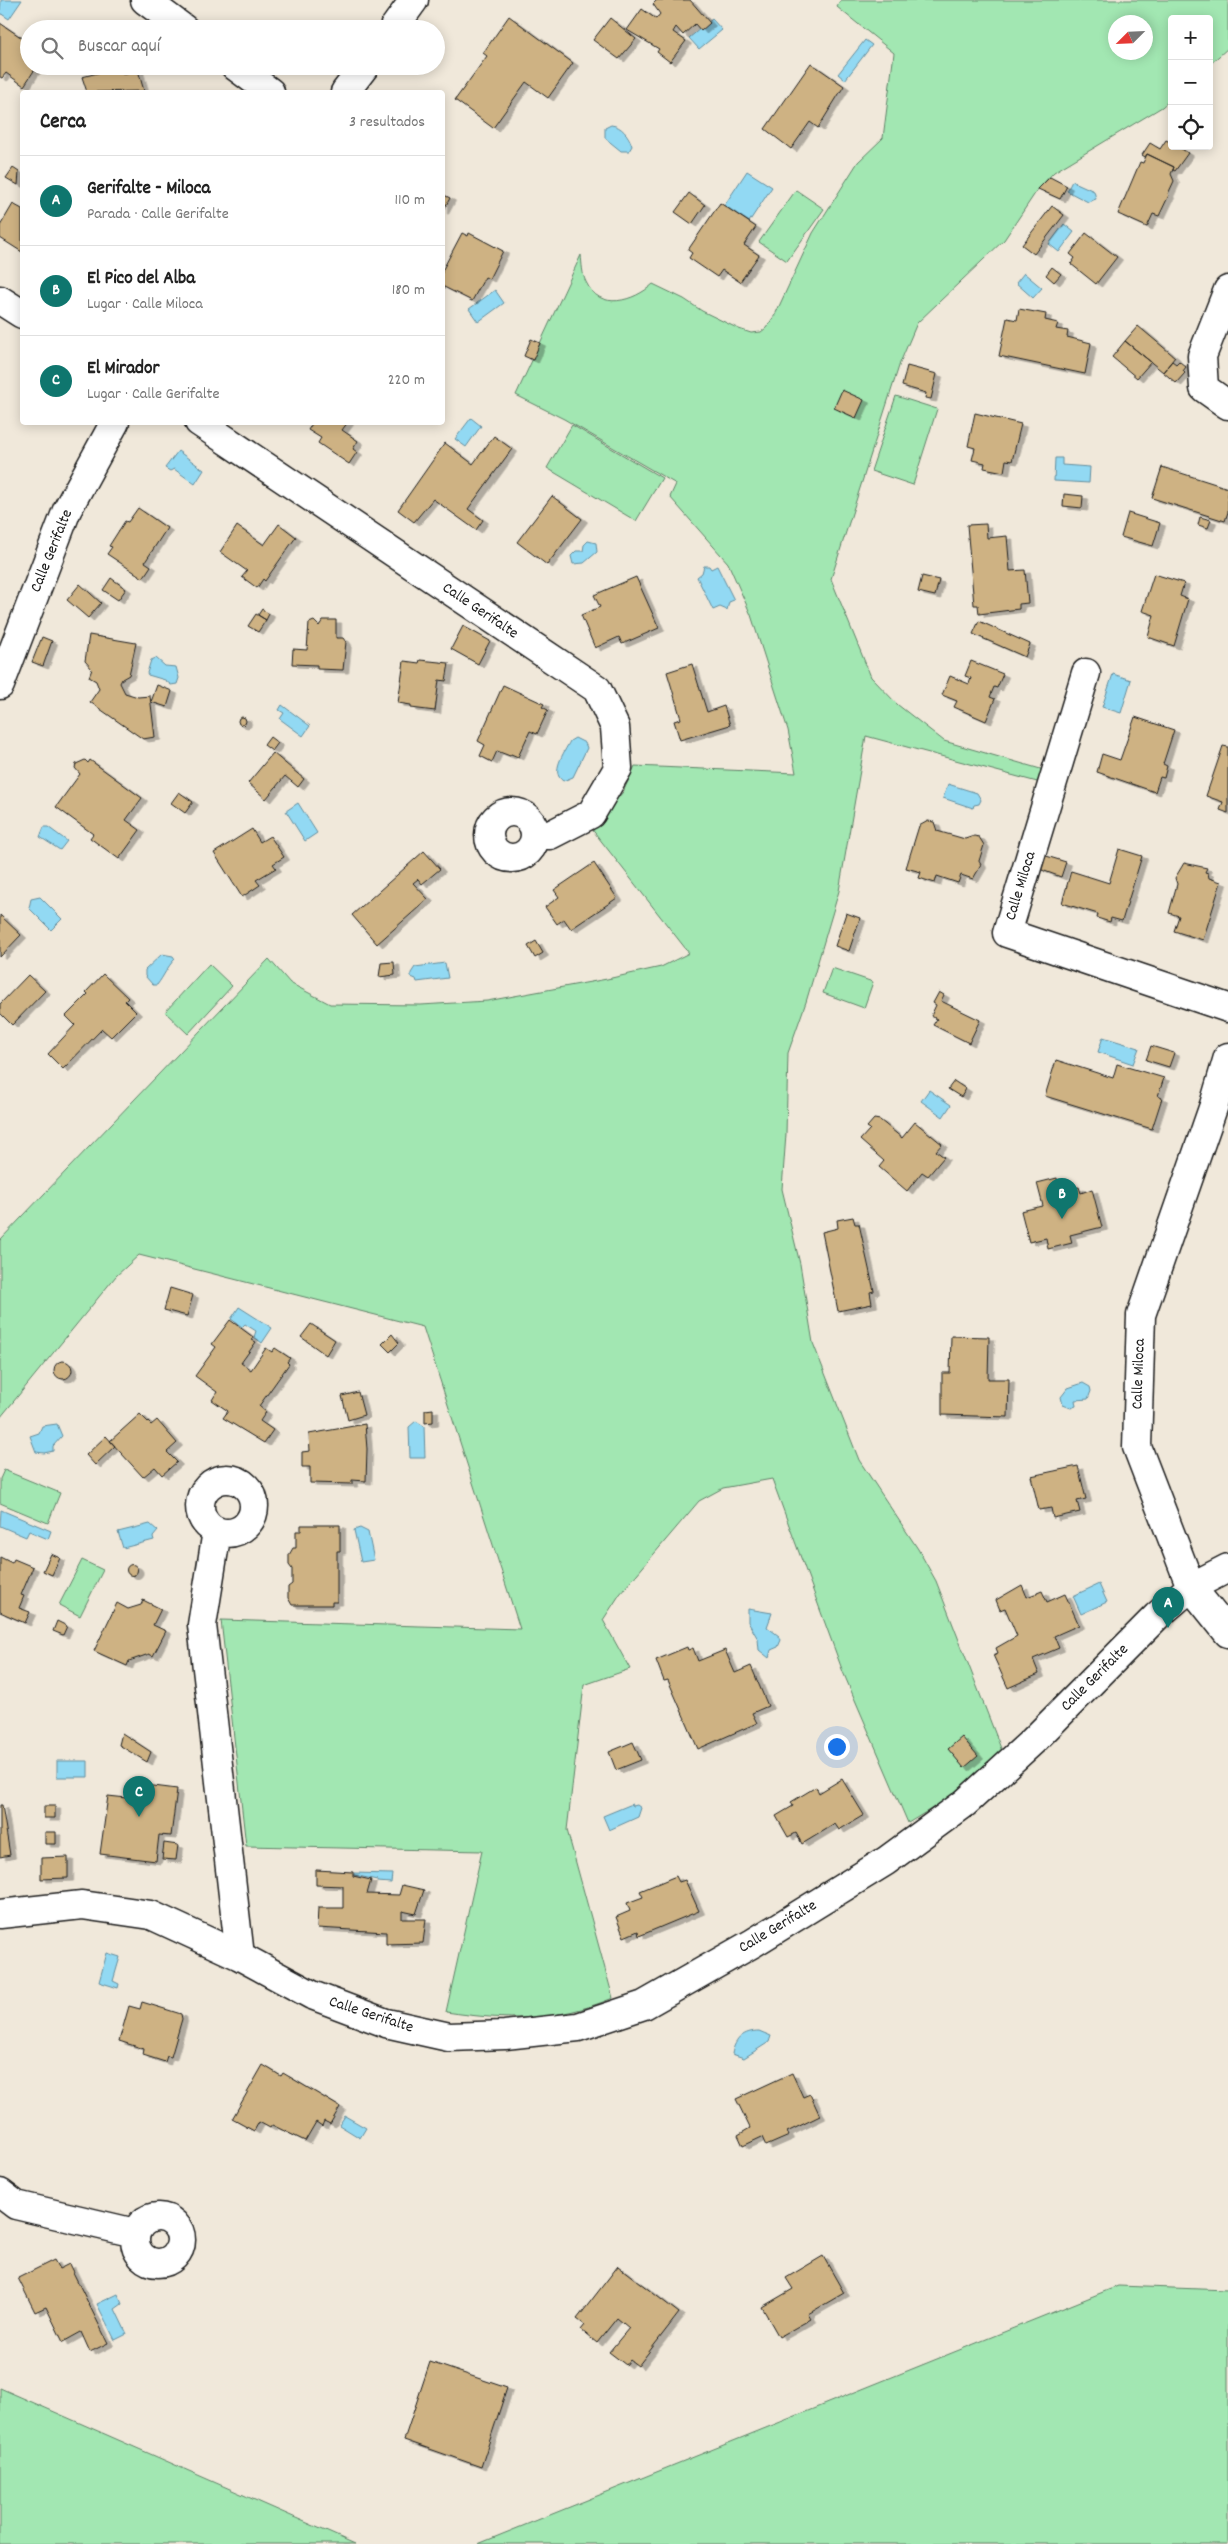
<!DOCTYPE html>
<html lang="es">
<head>
<meta charset="utf-8">
<style>
  :root { --surface:#fff; --page:#f6f6f6; --text:#222; --muted:#767676; --line:#e0e0e0; --accent:#0f766e }
  body { margin:0; font-family:Dekko,sans-serif; background:var(--page); color:var(--text) }
  .controls { position:absolute; right:15px; top:15px; display:grid; overflow:hidden; border-radius:5px; box-shadow:0 2px 12px #0003 }
  .controls button { width:45px; height:45px; display:grid; place-items:center; padding:0; border:0; border-bottom:1px solid var(--line); background:var(--surface); color:var(--text); font:25px sans-serif }
  .compass { position:absolute; left:1108px; top:15px; width:45px; height:45px; border-radius:50%; background:var(--surface); box-shadow:0 2px 12px #0003; rotate:246deg }
  .you { position:absolute; left:836px; top:1746px; width:18px; height:18px; margin:-12px; border:4px solid #fff; border-radius:50%; background:#1a73e8; box-shadow:0 0 0 8px #1a73e833 }
  .badge { display:grid; place-items:center; width:32px; height:32px; border-radius:50%; background:var(--accent); color:#fff; font-size:16px; font-weight:700 }
  .pin { position:absolute; translate:-50% -41px; filter:drop-shadow(0 1px 2px #0008) }
  .pin::after { content:''; position:absolute; top:26px; width:18px; height:15px; background:inherit; clip-path:polygon(0 0,100% 0,50% 100%) }
  .list { margin:0; padding:0; list-style:none }
  h2 { display:flex; justify-content:space-between; align-items:center; height:65px; margin:0; padding:0 20px; font-size:21px }
  h2 small { font-size:16px; font-weight:400; color:var(--muted) }
  .list li { display:grid; grid-template-columns:32px 1fr auto; gap:15px; align-items:center; box-sizing:border-box; height:90px; padding:0 20px; border-top:1px solid var(--line) }
  .list b { display:block; font-size:19px; white-space:nowrap }
  .list p { margin:0; font-size:16px; white-space:nowrap; color:var(--muted) }
  .list em { font-size:16px; font-style:normal; color:var(--muted) }
  .icon { flex:none; width:28px; height:28px; fill:none; stroke:currentColor; stroke-width:2; stroke-linecap:round; stroke-linejoin:round }
  .map { position:relative; flex:none; width:1228px; height:2544px; overflow:hidden }
  .search { position:absolute; background:var(--surface); box-shadow:0 2px 12px #0003; left:20px; top:20px; width:425px; height:55px; display:flex; align-items:center; gap:12px; box-sizing:border-box; padding:0 18px; border-radius:28px; color:var(--muted); font-size:19px }
  .panel { position:absolute; background:var(--surface); box-shadow:0 2px 12px #0003; left:20px; top:90px; width:425px; height:335px; border-radius:5px }
  .map>svg:first-child { display:block }
  .green { fill:#a2e7b2; stroke:#5f8267; fill-rule:evenodd }
  .water { fill:#92d9f3; stroke:#638d9d }
  .building { fill:#ceb283; stroke:#1c1c1c; filter:url(#shadow) }
  .lines { fill:none; stroke-linecap:round; stroke-linejoin:round }
  .minor-casing { stroke:#1c1c1c; stroke-width:31 }
  .minor { stroke:#fff; stroke-width:28 }
  .labels { text-anchor:middle; dominant-baseline:central; stroke-width:4.5; stroke-linejoin:round; paint-order:stroke }
  .street-label { font-size:16px; fill:#1c1c1c; stroke:#fff }
</style>
</head>
<body>
<div class="map">
<svg width="1228" height="2544" viewBox="0 0 1228 2544">
  <defs>
    <filter id="shadow"><feDropShadow dx="5.5" dy="3" stdDeviation="0" flood-color="#0004"/></filter>
  </defs>
  <rect width="100%" height="100%" fill="#f0e8da"/>
  <filter id="ink" filterUnits="userSpaceOnUse"><feTurbulence type="fractalNoise" baseFrequency=".02" numOctaves="2"/><feDisplacementMap in="SourceGraphic" scale="10" xChannelSelector="R" yChannelSelector="G"/><feConvolveMatrix kernelMatrix="1 2 1 2 8 2 1 2 1" color-interpolation-filters="sRGB"/></filter>
  <g filter="url(#ink)">
    <path class="green" d="M841,0H1228V48L1209,65V19H1172V98L1162,107L1054,172L1038,189L1004,240L917,323L900,363L831,579L871,677L898,705L944,741L1044,770L1041,783L866,736L839,891L806,1002L788,1053L786,1134L782,1189L800,1264L813,1343L859,1460L918,1549L936,1581L1002,1751L962,1790L908,1823L843,1672L772,1479L723,1488L699,1501L620,1594L603,1620L630,1669L584,1685L567,1830L613,1998C555,2022 507,2021 446,2012L482,1851L246,1846L221,1620L520,1629L423,1327L139,1255L116,1276L0,1418V1240L269,959L290,983L330,1004L421,1005L487,1001L607,979L661,967L689,953L591,828L623,792L635,766L796,773L788,730L751,615L728,563L670,497L676,484L564,419L516,395L581,255C582,264 582,274 586,282C600,312 634,301 653,284L684,299L702,311L739,329L751,333L761,332L766,328L775,315L813,233L858,162L883,138L894,53L837,7ZM1116,22H1146V52H1116Z
      M796,190L824,209L787,261L759,242Z
      M896,396L937,409L913,485L871,471Z
      M572,425L662,478L636,521L547,468Z
      M209,964L232,986L188,1034L165,1012Z
      M832,968L873,982L864,1008L823,993Z
      M4,1470L60,1493L48,1523L0,1503V1479Z
      M82,1560L103,1570L80,1616L59,1605Z
      M1118,2286L1228,2290V2544H478Z
      M0,2388L355,2544H0Z"/>
    <path class="water" d="M1,0H22L9,19L0,13Z
      M712,19L722,30L699,49L689,38Z
      M865,40L872,45L845,80L838,74Z
      M611,125C622,126 629,136 632,146L629,151H621L605,138V128Z
      M747,171L772,187L749,222L724,206Z
      M1072,181L1094,191L1096,199L1088,202L1067,191Z
      M1064,224L1074,232L1059,252L1049,244Z
      M1024,273L1042,288L1033,298L1016,283Z
      M495,290L504,303L478,322L469,309Z
      M471,418L481,426L466,447L455,439Z
      M178,451L204,470L195,484L174,469L170,471L165,468Z
      M1055,458H1062V465L1090,467L1089,483L1054,481Z
      M588,541L596,543L597,552L584,563L573,564L571,556L576,551H583L584,545Z
      M704,566H709L711,569L717,566L734,600L729,602L727,610L720,607L713,610L697,577L702,573Z
      M156,658L165,666L176,667L179,678L177,684L171,685L165,680L148,675L147,673L151,660Z
      M1113,674L1131,680L1121,713L1102,707Z
      M282,705L310,726L303,736L280,719L284,713L279,710Z
      M575,738L585,743L587,748L573,777L563,781C550,772 564,753 570,741Z
      M948,784L977,793L981,800L979,804L974,805L973,808L943,798Z
      M298,803L317,833L305,841L286,811Z
      M44,827H48L67,841L60,850L40,837Z
      M40,897L62,919L51,930L29,908L31,899Z
      M162,954L173,956L175,959C167,967 164,976 157,985H153L145,976V970Z
      M445,963L448,978L417,982L416,979L411,977V973L415,967Z
      M1103,1037L1139,1048L1133,1064L1098,1052Z
      M929,1090L951,1105L943,1117L921,1101Z
      M239,1307L272,1328L262,1343L254,1337L256,1331L245,1324L242,1327L231,1319Z
      M1083,1383L1090,1387L1091,1391L1088,1399L1075,1400L1076,1406L1071,1408L1063,1405L1061,1397L1068,1388Z
      M416,1421L424,1426L425,1458H410L409,1427Z
      M57,1424L62,1436L53,1446V1451L44,1453L36,1452L30,1436L39,1433L42,1426Z
      M1,1510L51,1531L48,1539L29,1531L26,1537L0,1526Z
      M150,1524L158,1531L153,1537L154,1540L123,1548L118,1532Z
      M360,1528L368,1532L374,1560L361,1562L354,1530Z
      M1099,1584L1107,1602L1081,1614L1073,1596Z
      M748,1609L772,1613L767,1627L779,1636L781,1640L778,1647L771,1650L769,1658L759,1650L758,1639L748,1622Z
      M57,1761H88V1777H57Z
      M632,1804L633,1806L637,1805L641,1808L638,1817L609,1830L603,1816Z
      M354,1873L392,1874L391,1883L377,1882V1880L354,1875Z
      M107,1953L120,1957L113,1981L119,1984L118,1988L99,1982Z
      M759,2031L771,2036L769,2042L744,2058L732,2054C735,2038 744,2031 759,2031Z
      M345,2116L366,2128L360,2138L339,2125Z
      M118,2294L122,2304L115,2309L127,2334L115,2340L97,2304Z"/>
    <path class="building" d="M657,0H690L710,23L701,31L695,24L683,35L676,27L673,32L686,41L670,62L657,52L659,49L627,30L642,9L656,19L660,14L653,4Z
      M509,16L573,63L548,98L526,82L493,128L455,100L487,56L483,53Z
      M610,18L636,39L619,59L593,40Z
      M0,23L25,40L22,45L29,50V66H37L24,86L6,73L2,78L0,77Z
      M811,63L844,86L818,128L810,122L791,149L765,129Z
      M121,67L123,74L138,70L144,91L87,92L82,77Z
      M1166,140L1172,143V146H1177L1188,153L1175,171L1173,170L1174,167L1147,154L1145,157L1142,155L1150,143L1160,149Z
      M1147,154L1174,167L1171,174L1174,181L1168,194L1169,195L1159,216L1153,214L1147,227L1118,214L1140,162L1143,163Z
      M13,168L19,172L18,185L6,178Z
      M1050,177L1067,186L1060,199L1038,189Z
      M689,193L705,205L692,224L675,212Z
      M442,194L450,198L443,211H442Z
      M720,203L756,227L744,245L759,255L740,282L722,270L717,277L689,258L692,253L688,250Z
      M13,204L22,209V252L0,238V226Z
      M1052,206L1064,215L1034,254L1022,245Z
      M462,233L468,236L469,233L503,251L489,279L485,277L472,301L442,286V271Z
      M1086,233L1117,257L1096,284L1071,264L1075,258L1070,254Z
      M1052,267L1061,274L1054,282L1046,275Z
      M1019,309L1046,314L1045,320L1058,323L1056,329L1068,331L1067,337L1091,343L1085,374L999,356L1007,318L1017,320Z
      M1138,326L1175,357L1163,372L1125,341Z
      M531,339L540,343L533,360L524,356Z
      M1125,341L1151,362L1137,378L1112,357Z
      M1172,361L1176,364L1179,361L1186,367L1183,371L1185,373L1176,383L1163,372Z
      M907,366L937,374L931,399L925,398L926,393L902,386Z
      M842,390L864,400L856,418L834,408Z
      M975,413L1021,424L1012,461L1006,460L1004,472L984,468L985,463L972,460L975,448L968,446Z
      M313,422H348L342,430L358,441L353,449L357,452L349,464L318,443L321,438L308,430Z
      M494,436L512,449L468,509L483,520L476,530L433,499L414,522L398,510L445,443L473,464Z
      M1162,467L1228,488V512L1225,521L1152,498Z
      M1064,494L1083,496L1082,508L1063,506Z
      M552,496L582,519L547,565L517,542Z
      M138,508L167,528L145,562L151,566L143,578L107,554L112,547L109,546L125,521L128,522Z
      M1128,513L1160,523L1153,546L1121,537Z
      M1200,517L1211,520L1208,528L1198,525Z
      M279,524L296,537L265,581L263,579L257,588L242,577L247,571L220,552L237,526L264,545Z
      M986,524L987,538L1007,536L1010,571L1025,570L1028,603L1019,604V609L979,614L978,605H974L967,525Z
      M1154,574L1184,583L1180,596L1188,599L1174,646L1148,637L1154,615L1142,611Z
      M922,576L939,580L935,596L918,592Z
      M636,577L659,628L622,644L619,637L595,648L581,615L600,607L594,595Z
      M111,578L126,589L118,600L103,590Z
      M80,584L101,603L88,618L67,600Z
      M262,609L269,614L266,620L258,615Z
      M256,614L266,620L258,632L248,626Z
      M323,620H336V638H343L346,642L343,670L317,669V665L292,664L293,649L307,650L309,623L314,621L319,626Z
      M979,621L1030,644L1025,657L973,634Z
      M463,626L490,641L478,664L451,649Z
      M89,635L136,643L129,675L122,679L120,683L125,693L138,697L150,696L155,737L143,739L90,702L99,689L96,681L89,677L92,669L85,661Z
      M42,637L52,641L43,666L32,662Z
      M420,660L449,663L446,681L439,680L435,711L411,708V705L398,703L404,661L419,663Z
      M971,661L1003,674L997,688L994,687L990,697L995,699L986,721L954,707L957,701L942,695L950,676L969,684L971,678L965,676Z
      M692,664L707,712L724,706L730,725L680,740L674,721L681,719L667,672Z
      M157,685L172,691L167,707L151,702Z
      M503,685L544,704L542,707L548,710L537,734L530,731L518,757L511,754L510,756L497,751L492,762L480,756L485,745L478,741Z
      M1135,717L1174,730L1163,764L1167,766L1164,778L1160,777L1155,792L1097,772L1102,754L1120,760Z
      M238 721a4 4 0 1 1 8 0a4 4 0 1 1-8 0Z
      M270,737L278,743L272,751L264,745Z
      M1223,746L1228,747V813L1220,810L1223,802L1206,796Z
      M273,753L304,779L298,787L285,776L266,799L248,783Z
      M85,760L88,763L90,760L142,798L126,820L140,830L119,859L90,838L93,834L56,807L80,774L75,768L76,764Z
      M179,792L193,802L185,813L171,803Z
      M928,821L934,822L937,831L965,839L974,836L979,837L984,845L979,861L981,865L973,879L961,875L958,883L937,876L935,883L919,878L921,872L906,868L919,826Z
      M252,829L260,842L270,836L284,857L273,864L276,868L256,880L260,885L242,897L214,853Z
      M1119,849L1142,856L1122,921L1111,918L1110,922L1097,918L1098,914L1062,903L1071,871L1109,883Z
      M424,851L440,869L422,884L418,879L413,883L428,899L377,944L352,915Z
      M1043,855L1066,862L1061,877L1039,869Z
      M594,863L617,898L571,929L564,919L557,924L545,907L559,897L554,890Z
      M1184,863L1207,868L1205,872L1208,873L1209,878L1221,882L1203,940L1174,931L1179,916L1169,913L1177,884L1175,878Z
      M846,913L860,918L849,951L835,946Z
      M0,915L21,935L0,957Z
      M536,941L543,953L535,958L528,946Z
      M394,962L395,975L379,977L381,963Z
      M103,974L128,998L125,1001L136,1012L111,1037L102,1029L63,1069L48,1054L75,1025L66,1016L88,994L86,992Z
      M28,975L45,991L12,1025L0,1013V1004Z
      M939,992L944,995L941,1001L980,1020L969,1043L933,1025L937,1019L931,1016L936,1005L933,1003Z
      M1151,1046L1174,1053L1169,1067L1146,1060Z
      M1056,1060L1113,1078L1117,1064L1164,1078L1158,1096L1162,1098L1152,1129L1045,1096Z
      M954,1081L966,1089L961,1097L948,1089Z
      M874,1119L880,1120L902,1138L915,1122L942,1144L936,1151L944,1157L928,1176L922,1172L907,1191L879,1167L884,1161L860,1140L870,1129L867,1127Z
      M1057,1178L1060,1191L1079,1187L1081,1193L1092,1189L1102,1227L1070,1235L1072,1243L1048,1249L1046,1238L1029,1242L1021,1211L1043,1206L1037,1183Z
      M853,1217L855,1224H859L874,1291L870,1292L872,1304L838,1311L822,1232L838,1228L837,1220Z
      M170,1288L193,1295L187,1316L164,1310Z
      M230,1320L253,1337L252,1340L256,1342L241,1363L251,1370L266,1348L272,1352L275,1348L290,1358L287,1362L289,1364L259,1406L266,1412L260,1421L273,1430L264,1443L223,1418L228,1411L212,1400L217,1392L195,1376L216,1347L212,1344Z
      M311,1324L335,1340L326,1355L301,1337Z
      M392,1334L399,1343L390,1352L382,1344Z
      M951,1336L989,1337L988,1379H1009L1008,1417L942,1415V1373H950Z
      M54 1370a9 9 0 1 1 18 0a9 9 0 1 1-18 0Z
      M358,1392L364,1415L348,1420L342,1396Z
      M433,1409V1422L425,1423V1410Z
      M140,1414L151,1425L157,1420L177,1443L167,1452L177,1462L162,1475L155,1467L143,1477L110,1441Z
      M365,1424L367,1449L366,1481L352,1480V1484L310,1483V1467H302V1452L310,1451L309,1434Z
      M106,1436L115,1446L95,1465L86,1455Z
      M1078,1466L1086,1499L1077,1501L1080,1512L1053,1518L1051,1508L1039,1510L1031,1476Z
      M301,1525H340V1551H337V1602H332V1605H292L288,1598V1587L292,1584V1569L289,1565V1555L293,1548H296V1531H301Z
      M51,1554L60,1558L52,1575L43,1571Z
      M0,1557L12,1563L14,1559L33,1567L21,1595L24,1596L19,1608L30,1612L25,1623L0,1612Z
      M126.5 1570a5.5 5.5 0 1 1 11 0a5.5 5.5 0 1 1-11 0Z
      M1022,1585L1027,1597L1042,1591L1047,1602L1065,1594L1079,1625L1054,1636L1059,1648L1033,1659L1039,1674L1008,1688L993,1655L998,1653L996,1648L1017,1636L1005,1608L1000,1610L996,1600Z
      M143,1600L161,1609L153,1625L166,1631L153,1656L149,1654L129,1661L127,1666L94,1651L117,1603L128,1609L141,1605Z
      M57,1621L67,1626L63,1635L53,1631Z
      M687,1647L688,1650L693,1648L698,1661L725,1650L735,1673L751,1666L768,1706L752,1713L757,1723L698,1749L668,1680L664,1681L656,1660Z
      M122,1733L151,1752L147,1762L119,1745Z
      M962,1737L978,1756L964,1768L948,1749Z
      M633,1742L641,1760L616,1770L609,1752Z
      M842,1779L864,1815L839,1830L835,1824L802,1844L796,1833L788,1837L776,1816L793,1806L791,1802L816,1787L819,1793Z
      M138,1784L177,1789L171,1836L159,1835L156,1861L100,1854L108,1796L136,1799Z
      M0,1805H2L10,1855L0,1857Z
      M44,1806H55V1818H44Z
      M45,1832H56V1844H45Z
      M164,1843L178,1845L176,1860L162,1859Z
      M68,1857V1878L41,1879V1858Z
      M316,1870L353,1872V1876L371,1880L367,1894L399,1895L402,1885L424,1890L416,1914L402,1911V1919H426L423,1943L386,1944V1932L317,1928L318,1908H343V1886L316,1885Z
      M676,1876L679,1882L685,1880L699,1911L639,1936L638,1931L624,1937L616,1917L630,1911L627,1903L643,1897L640,1891Z
      M142,2002L181,2014L182,2019L171,2057L167,2056L165,2062L143,2055L144,2049L119,2041L129,2006L140,2009Z
      M263,2065L281,2076L283,2073L340,2107L330,2124L324,2121L322,2126L316,2122L305,2141L272,2125L270,2128L259,2122L254,2131L232,2119Z
      M792,2073L803,2097L810,2094L820,2116L787,2132L789,2136L766,2146L762,2137L743,2146L738,2135L750,2128L736,2099Z
      M823,2256L844,2293L808,2314L811,2319L779,2337L762,2307L793,2289L786,2278Z
      M54,2260L59,2269L69,2264L108,2343L90,2352L81,2332L63,2342L46,2307L35,2312L18,2278Z
      M618,2266L679,2313L638,2366L630,2360L626,2365L609,2352L629,2328L617,2318L597,2343L581,2330L585,2325L577,2319Z
      M430,2362L507,2388L481,2467L404,2440Z"/>
    <g class="lines">
      <defs>
        <path id="minor" d="M145,0L184,29
          M393,29L414,0
          M235,66L270,92
          M345,92L365,66
          M1228,290L1202,356L1204,388L1228,405
          M0,300L22,314
          M199,422L597,689L615,727L618,768L591,814L550,835H535
          M1086,673L1007,933L1228,1008
          M0,685L67,510L115,422
          M489 835a23 23 0 1 1 46 0a23 23 0 1 1-46 0Z
          M1228,1057L1214,1105L1141,1315L1137,1447L1191,1587L1228,1633
          M200 1506a27 27 0 1 1 54 0a27 27 0 1 1-54 0Z
          M217,1531L202,1625L240,1956
          M0,1914L82,1905L151,1915L240,1956L312,1995L386,2023L449,2037L505,2035L578,2027L644,2005L753,1943L886,1861L965,1803L1033,1741L1157,1616L1191,1587L1228,1568
          M0,2193L16,2205L135,2233
          M135 2240a23 23 0 1 1 46 0a23 23 0 1 1-46 0Z"/>
      </defs>
      <use href="#minor" class="minor-casing"/>
      <use href="#minor" class="minor"/>
    </g>
  </g>
  <g class="labels">
    <g class="street-label">
      <text transform="translate(52 551) rotate(-68)">Calle Gerifalte</text>
      <text transform="translate(480 611) rotate(34)">Calle Gerifalte</text>
      <text transform="translate(1021 886) rotate(-73)">Calle Miloca</text>
      <text transform="translate(1139 1374) rotate(-88)">Calle Miloca</text>
      <text transform="translate(1095 1678) rotate(-45)">Calle Gerifalte</text>
      <text transform="translate(778 1927) rotate(-31)">Calle Gerifalte</text>
      <text transform="translate(371 2015) rotate(18)">Calle Gerifalte</text>
    </g>
  </g>
</svg>
<div class="controls">
<button>+</button>
<button>−</button>
<button><svg class="icon" aria-label="locate" viewBox="0 0 24 24"><circle cx="12" cy="12" r="6"/><path d="M12 2v4M12 18v4M2 12h4M18 12h4"/></svg></button>
</div>
<svg class="compass" viewBox="-18 -18 36 36"><path d="M0-13l5 13h-10z" fill="#e53935"/><path d="M0 13l5-13h-10z" fill="#767676"/></svg>
<div class="you"></div>
<div class="pin badge" style="left:1168px;top:1628px">A</div>
<div class="pin badge" style="left:1062px;top:1219px">B</div>
<div class="pin badge" style="left:139px;top:1817px">C</div>
<div class="search"><svg class="icon" aria-label="search" viewBox="0 0 24 24"><circle cx="10" cy="10" r="6"/><path d="M15 15l6 6"/></svg>Buscar aquí</div>
<section class="panel">
<h2>Cerca<small>3 resultados</small></h2>
<ul class="list">
<li><span class="badge">A</span><div><b>Gerifalte - Miloca</b><p>Parada · Calle Gerifalte</p></div><em>110 m</em></li>
<li><span class="badge">B</span><div><b>El Pico del Alba</b><p>Lugar · Calle Miloca</p></div><em>180 m</em></li>
<li><span class="badge">C</span><div><b>El Mirador</b><p>Lugar · Calle Gerifalte</p></div><em>220 m</em></li>
</ul>
</section>
</div>
</body>
</html>
